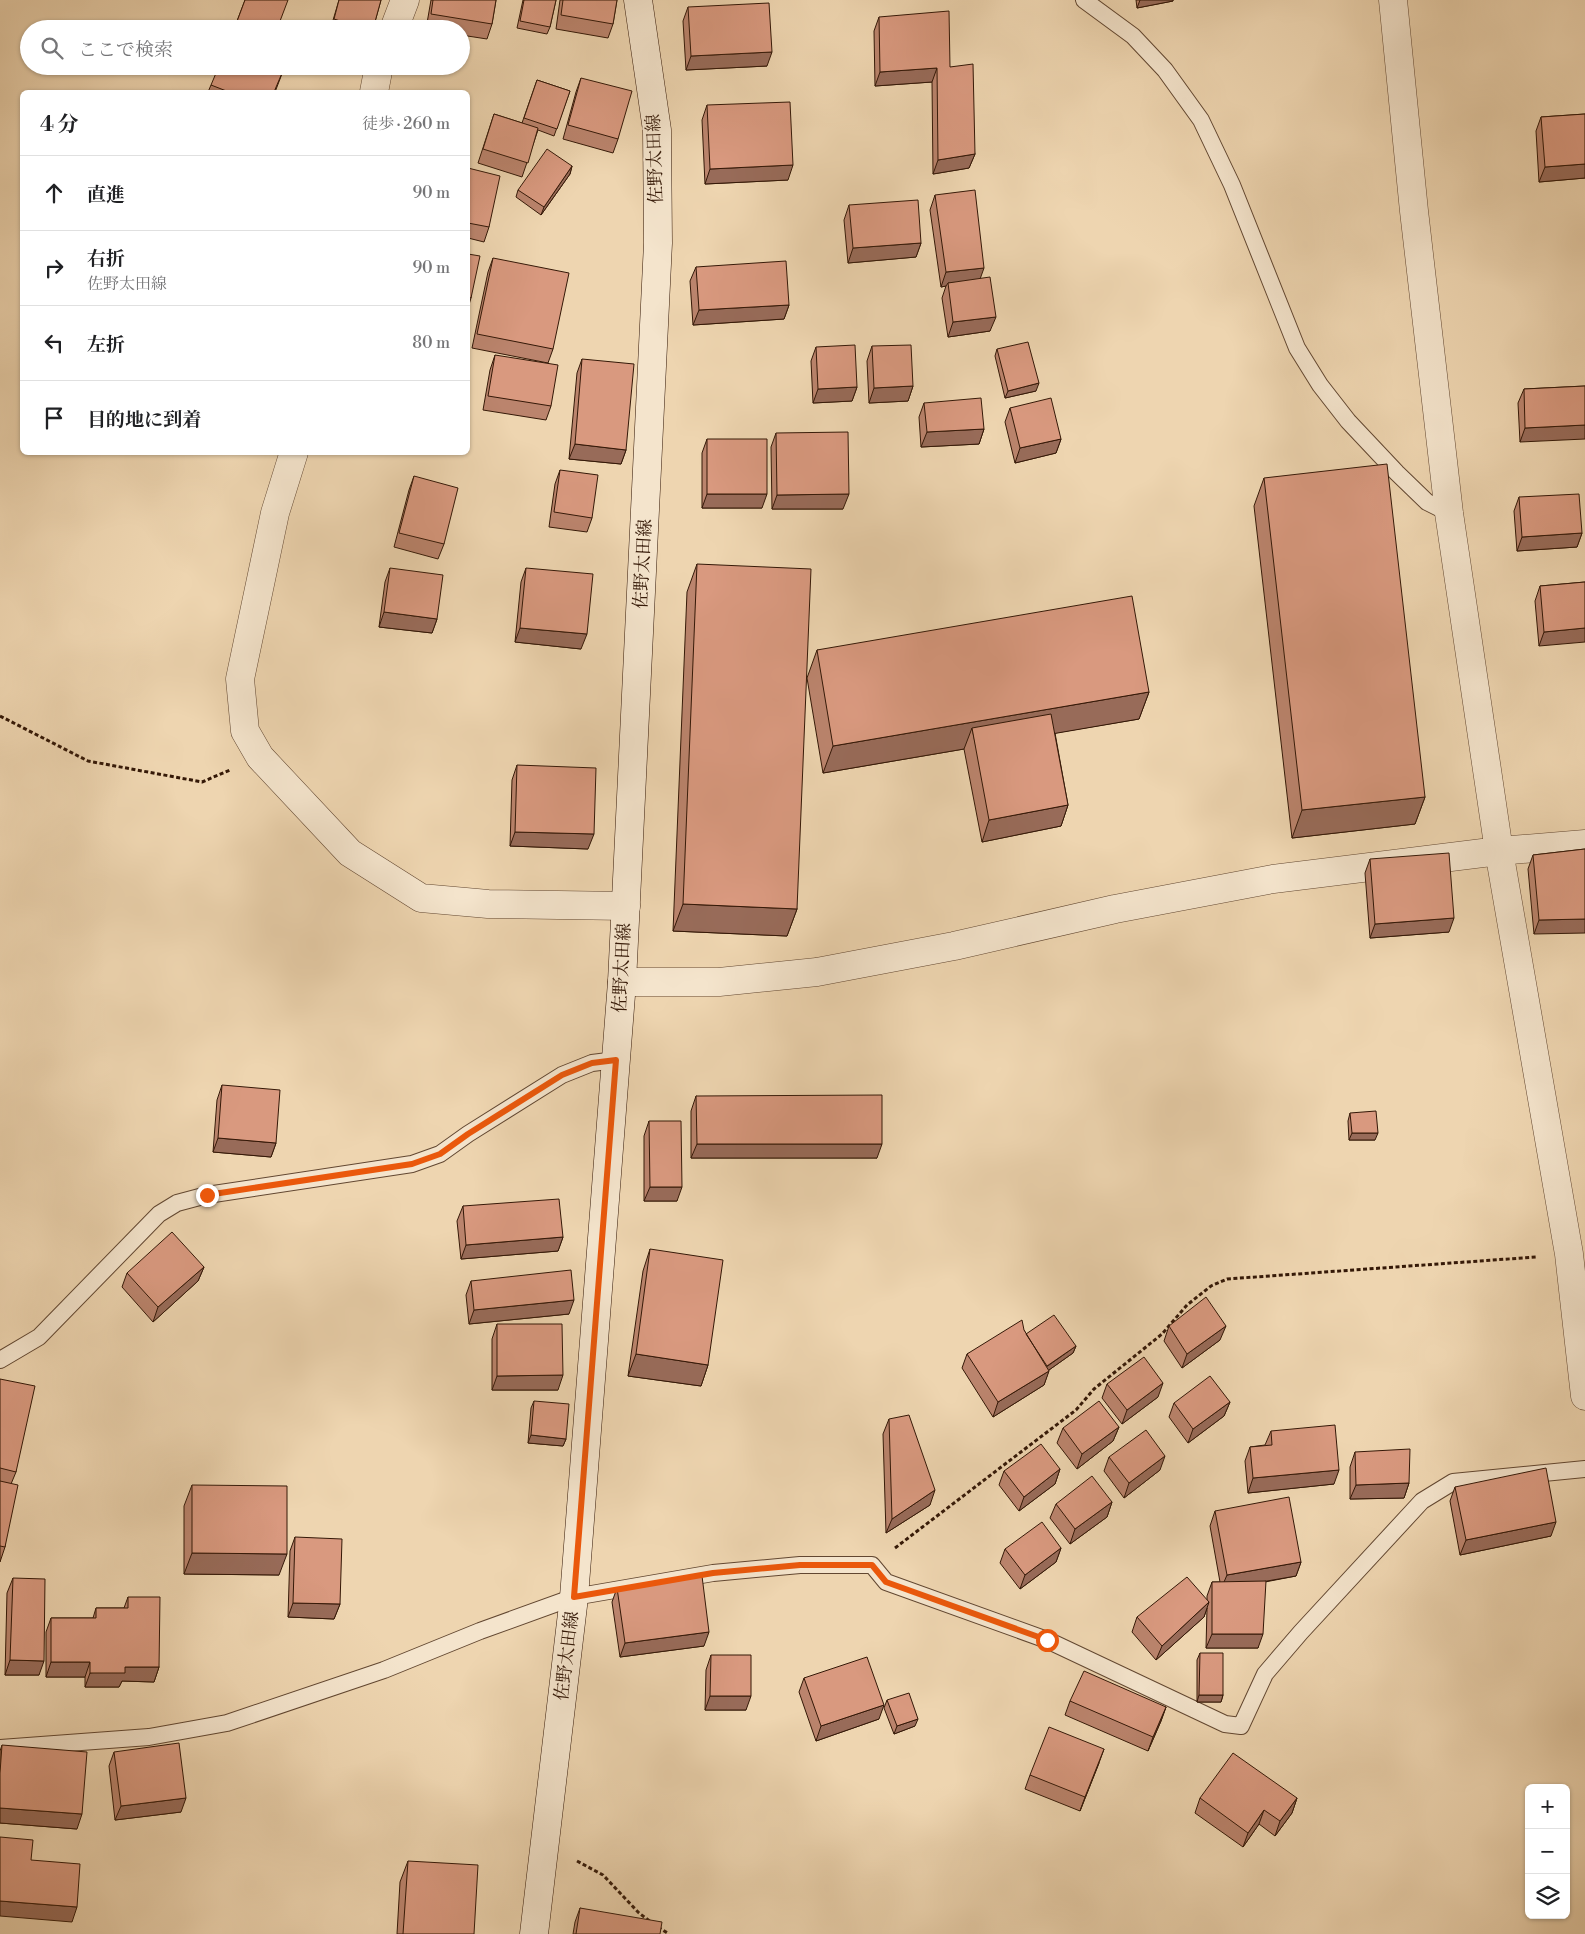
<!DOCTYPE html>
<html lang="ja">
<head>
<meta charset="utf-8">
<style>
  :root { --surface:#fff; --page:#f6f6f6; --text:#202124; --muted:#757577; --line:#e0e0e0 }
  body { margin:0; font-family:"Libre Bodoni","Noto Serif JP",serif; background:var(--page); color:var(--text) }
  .controls { position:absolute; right:15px; bottom:15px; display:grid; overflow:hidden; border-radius:8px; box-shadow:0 1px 4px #0004 }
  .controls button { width:45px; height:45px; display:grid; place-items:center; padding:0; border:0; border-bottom:1px solid var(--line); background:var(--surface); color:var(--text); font:25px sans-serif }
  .stop { position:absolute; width:15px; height:15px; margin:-11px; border:4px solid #ea580c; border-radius:50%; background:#fff }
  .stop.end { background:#ea580c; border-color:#fff; box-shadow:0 1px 5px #0008 }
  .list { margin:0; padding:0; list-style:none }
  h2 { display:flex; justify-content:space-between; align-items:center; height:65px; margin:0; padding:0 20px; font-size:21px }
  h2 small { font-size:16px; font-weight:400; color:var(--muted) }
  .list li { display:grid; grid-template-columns:32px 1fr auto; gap:15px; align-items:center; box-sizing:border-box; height:75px; padding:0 20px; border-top:1px solid var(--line) }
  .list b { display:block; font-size:19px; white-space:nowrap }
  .list p { margin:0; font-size:16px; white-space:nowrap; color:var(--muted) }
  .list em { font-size:16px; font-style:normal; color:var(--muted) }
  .icon { flex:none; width:28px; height:28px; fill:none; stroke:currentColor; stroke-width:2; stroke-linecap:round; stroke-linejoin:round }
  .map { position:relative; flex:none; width:1585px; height:1934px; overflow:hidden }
  .search { position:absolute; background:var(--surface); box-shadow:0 1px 4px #0004; left:20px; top:20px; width:450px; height:55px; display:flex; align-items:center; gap:12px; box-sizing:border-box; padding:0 18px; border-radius:28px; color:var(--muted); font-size:19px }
  .panel { position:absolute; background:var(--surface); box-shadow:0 1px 4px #0004; left:20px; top:90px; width:450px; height:365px; border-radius:8px }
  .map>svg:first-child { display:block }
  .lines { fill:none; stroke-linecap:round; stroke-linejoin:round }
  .service-casing { stroke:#624731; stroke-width:18 }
  .minor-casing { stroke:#624731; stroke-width:29 }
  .secondary-casing { stroke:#341807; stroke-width:29 }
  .path { stroke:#341807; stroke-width:3; stroke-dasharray:4 2.5; stroke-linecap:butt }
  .service { stroke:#f4e4cc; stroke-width:16 }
  .minor { stroke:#f4e4cc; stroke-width:28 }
  .secondary { stroke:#f4e4cc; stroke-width:28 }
  .wall { fill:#bb846d; stroke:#341807 }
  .shaded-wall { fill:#986b59; stroke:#341807 }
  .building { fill:#d9997f; stroke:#341807 }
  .route { stroke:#ea580c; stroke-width:6 }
  .labels { text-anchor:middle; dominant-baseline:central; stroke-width:4; stroke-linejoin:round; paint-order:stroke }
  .street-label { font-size:18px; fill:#341807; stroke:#f4e4cc }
</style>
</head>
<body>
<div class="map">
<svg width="1585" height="1934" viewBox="0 0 1585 1934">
  <rect width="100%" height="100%" fill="#eed5b0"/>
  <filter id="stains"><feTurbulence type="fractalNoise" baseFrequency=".004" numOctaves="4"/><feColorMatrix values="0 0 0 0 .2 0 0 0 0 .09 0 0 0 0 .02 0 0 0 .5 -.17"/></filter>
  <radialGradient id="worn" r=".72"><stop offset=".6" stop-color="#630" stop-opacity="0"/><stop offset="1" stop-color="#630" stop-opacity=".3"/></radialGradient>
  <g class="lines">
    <defs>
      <path id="service" d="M1084,0L1133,36L1165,70L1201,120L1232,185L1297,348L1320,385L1348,421L1397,473L1427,502L1449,513
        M0,1360L39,1337L159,1214L177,1203L207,1195L412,1164L440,1154L468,1134L562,1075L592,1063L616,1060
        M0,1748L149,1737L227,1723L384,1670L480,1631L574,1597L713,1573L800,1565H872L886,1582L1047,1640L1225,1724L1241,1726L1265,1674L1301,1632L1422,1501L1453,1482L1585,1469"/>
      <path id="minor" d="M1393,0L1414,211L1449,513L1499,851L1569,1254L1585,1396
        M394,29L405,0
        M374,92L379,66
        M294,452L275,513L240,679L245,731L260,757L350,853L421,898L488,904L626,906
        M622,982H719L817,972L954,946L1115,909L1273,879L1499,851L1585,844"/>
      <path id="secondary" d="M534,1934L574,1597L622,982L658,243L657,130L638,0"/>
    </defs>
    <use href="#service" class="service-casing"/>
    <use href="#minor" class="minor-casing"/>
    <use href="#secondary" class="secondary-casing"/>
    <path class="path" d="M0,716L88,761L202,782L230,770
      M895,1548L1076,1410L1094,1389L1162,1334L1187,1305L1211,1286L1227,1279L1536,1257
      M577,1861L603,1875L639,1913L651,1922
      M658,1927L669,1934"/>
    <use href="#service" class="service"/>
    <use href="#minor" class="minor"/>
    <use href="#secondary" class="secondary"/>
  </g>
  <path class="wall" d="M245,0L277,29H234Z
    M339,0H381L373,29H338L331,27Z
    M431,0H496L492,24L487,39L461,35V29H426Z
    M523,0H556L550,27L547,34L517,28Z
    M560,0H617L613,24L608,38L556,29Z
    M1136,0H1173V1L1137,8Z
    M688,7L767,66L686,70L683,21Z
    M879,17L950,67L975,154L969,168L933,174L932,82L875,86L874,31Z
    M285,66L275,92H208L211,85Z
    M581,78L618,139L613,153L563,139L576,92Z
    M537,80L570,91L554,136L538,130L522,177L478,163L494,114L522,123Z
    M707,105L788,180L705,184L702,120Z
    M1585,114V178L1539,182L1536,131L1541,117Z
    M572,166L570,174L541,215L516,197L518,190Z
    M468,168L489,227L484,242L468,238Z
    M935,195L980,279L990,331L948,337L942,298L946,286L941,287L930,210Z
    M849,205L921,243L916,257L848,263L844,220Z
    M468,254L471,298L468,308Z
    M493,258L553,349L548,363L472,348L488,272Z
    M696,267L789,305L784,319L693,325L690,281Z
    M872,346L913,386L908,401L869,403L867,361Z
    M816,347L857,387L852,401L813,403L811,361Z
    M997,349L1036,391L1005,398L995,356Z
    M495,355L551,406L546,420L483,410L490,370Z
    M582,359L626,450L621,464L569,459L577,373Z
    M1585,386L1520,442L1518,403L1524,389Z
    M924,403L984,429L979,444L921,447L919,417Z
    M1010,408L1061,439L1056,453L1015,463L1005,422Z
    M776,433L843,509H772L771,447Z
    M707,439L762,508H702V453Z
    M560,470L592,518L587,532L549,527L555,484Z
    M414,476L444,544L438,559L394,547L409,490Z
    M1264,478L1425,797L1415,824L1292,838L1254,506Z
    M1519,497L1582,533L1577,547L1517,551L1514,511Z
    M697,564L797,909L787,936L673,931L687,592Z
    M390,568L437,619L432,633L379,627L385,582Z
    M526,568L581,649L515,642L521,582Z
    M1585,582L1539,646L1535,601L1540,586Z
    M817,650L1149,692L1139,719L1055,733L1068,805L1061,826L982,842L964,749L823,773L807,678Z
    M517,765L588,849L510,846L512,780Z
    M1585,849L1534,934L1528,869L1533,855Z
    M1370,859L1449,932L1370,938L1365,873Z
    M222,1085L276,1143L271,1157L213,1152L217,1100Z
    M696,1096L877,1158H691V1111Z
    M1350,1113L1375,1140H1349L1348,1121Z
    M649,1121L677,1201H644V1136Z
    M463,1206L563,1237L558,1251L461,1259L457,1221Z
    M650,1249L708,1365L701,1386L628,1376L643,1271Z
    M204,1267L198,1281L153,1322L122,1287L127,1273Z
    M471,1281L569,1314L469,1324L466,1295Z
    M497,1324L558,1390H492V1339Z
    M1169,1326L1220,1340L1182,1368L1164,1341Z
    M1024,1330L1026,1334L1076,1346L1073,1353L1049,1370L1044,1385L993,1417L962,1368L967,1354Z
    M0,1379L16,1472L11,1484L5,1547L0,1562Z
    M1107,1384L1158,1397L1122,1424L1102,1398Z
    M534,1401L566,1439L563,1446L528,1443L531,1408Z
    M1230,1402L1224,1416L1188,1443L1169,1417L1174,1403Z
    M889,1419L930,1505L886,1533L883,1434Z
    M1119,1427L1113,1441L1077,1469L1057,1443L1063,1428Z
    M1271,1431L1334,1484L1248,1493L1245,1461L1250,1447L1265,1445Z
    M1355,1452L1409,1483L1404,1498L1350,1499V1467Z
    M1109,1457L1160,1470L1124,1498L1104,1471Z
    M1060,1469L1055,1484L1019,1511L999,1485L1004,1471Z
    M192,1485L279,1575L184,1574V1506Z
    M1455,1487L1551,1536L1460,1555L1450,1501Z
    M1112,1502L1107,1517L1070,1544L1050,1518L1056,1504Z
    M1215,1511L1301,1562L1296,1576L1265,1582L1258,1648H1206L1207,1608L1204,1617L1156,1660L1132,1632L1137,1617L1207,1600V1596L1212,1582H1220L1210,1526Z
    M295,1537L340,1604L334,1619L288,1617L290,1551Z
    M1061,1548L1056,1562L1020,1589L1000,1563L1005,1549Z
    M13,1578L39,1675H5L7,1593Z
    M617,1588L704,1646L620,1657L612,1602Z
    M128,1597L159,1667L154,1682L122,1681L119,1687H85V1677H46V1632L51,1618H93L96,1608H124Z
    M1200,1653L1223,1695L1221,1702H1197V1660Z
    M711,1655L746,1710H705L706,1670Z
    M804,1678L879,1719L816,1741L799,1692Z
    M887,1700L915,1726L894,1734L884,1708Z
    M1070,1701L1166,1707L1161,1721L1148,1751L1065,1715Z
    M2,1745L77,1829L0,1823V1751Z
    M114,1752L181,1812L115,1820L109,1766Z
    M1099,1763L1080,1811L1025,1789L1030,1775Z
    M1200,1798H1297L1292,1813L1275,1836L1259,1824L1243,1847L1195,1813Z
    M408,1861L474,1934H397L400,1882Z
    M580,1908L660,1934H573L575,1922Z"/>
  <path class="shaded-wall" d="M1140,0H1173V1L1137,8Z
    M772,52L767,66L686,70L691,56Z
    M937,68L932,82L875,86L880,72Z
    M975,154L969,168L933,174L938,160Z
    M1585,164V178L1539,182L1545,167Z
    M793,165L788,180L705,184L710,169Z
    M572,166L570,174L541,215L544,207Z
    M921,243L916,257L848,263L853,248Z
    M984,268L979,282L948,283L946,286L941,287L946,272Z
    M789,305L784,319L693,325L699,310Z
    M996,317L990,331L948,337L953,322Z
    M1039,383L1036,391L1005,398L1008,391Z
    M913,386L908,401L869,403L874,388Z
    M857,387L852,401L813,403L818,389Z
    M1585,425V439L1520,442L1525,428Z
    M984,429L979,444L921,447L927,432Z
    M1061,439L1056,453L1015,463L1020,448Z
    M575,444L626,450L621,464L569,459Z
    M707,494H767L762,508H702Z
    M849,494L843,509H772L777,495Z
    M1582,533L1577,547L1517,551L1522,537Z
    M384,612L437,619L432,633L379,627Z
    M520,628L587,634L581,649L515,642Z
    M1585,628V642L1539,646L1544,632Z
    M1149,692L1139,719L976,747L972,728L964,749L823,773L833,746Z
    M1425,797L1415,824L1292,838L1302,810Z
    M1068,805L1061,826L982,842L989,820Z
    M515,832L594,834L588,849L510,846Z
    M683,904L797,909L787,936L673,931Z
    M1454,918L1449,932L1370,938L1375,924Z
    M1585,919V933L1534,934L1539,920Z
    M1352,1133H1378L1375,1140H1349Z
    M218,1138L276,1143L271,1157L213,1152Z
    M697,1144H882L877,1158H691Z
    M650,1187H682L677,1201H644Z
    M563,1237L558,1251L461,1259L466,1245Z
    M204,1267L198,1281L153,1322L158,1307Z
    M574,1300L569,1314L469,1324L474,1310Z
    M1226,1326L1220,1340L1182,1368L1187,1354Z
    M1076,1346L1073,1353L1039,1377L1042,1370Z
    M636,1354L708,1365L701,1386L628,1376Z
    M1049,1371L1044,1385L993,1417L998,1402Z
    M563,1375L558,1390H492L497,1376Z
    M1163,1383L1158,1397L1122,1424L1127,1410Z
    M1230,1402L1224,1416L1188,1443L1193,1429Z
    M1119,1427L1113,1441L1077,1469L1082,1454Z
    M531,1435L566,1439L563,1446L528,1443Z
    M1165,1456L1160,1470L1124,1498L1129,1483Z
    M1060,1469L1055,1484L1019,1511L1024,1497Z
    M1339,1470L1334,1484L1248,1493L1253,1478Z
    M1409,1483L1404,1498L1350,1499L1356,1485Z
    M935,1490L930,1505L886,1533L892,1519Z
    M1112,1502L1107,1517L1070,1544L1075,1529Z
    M1556,1522L1551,1536L1460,1555L1466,1540Z
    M1061,1548L1056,1562L1020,1589L1025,1575Z
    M192,1553L287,1554L279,1575L184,1574Z
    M1301,1562L1296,1576L1221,1589L1227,1575Z
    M1209,1602L1204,1617L1156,1660L1162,1646Z
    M293,1603L340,1604L334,1619L288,1617Z
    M709,1632L704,1646L620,1657L625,1643Z
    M1212,1634H1263L1258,1648H1206Z
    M10,1660L44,1661L39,1675H5Z
    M51,1662H90L85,1677H46Z
    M125,1667H159L154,1682L122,1681L119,1687H85L90,1673Z
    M1199,1695H1223L1221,1702H1197Z
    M710,1696H751L746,1710H705Z
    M884,1705L879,1719L816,1741L821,1726Z
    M1166,1707L1161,1721L1148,1751L1153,1737Z
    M918,1719L915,1726L894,1734L897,1726Z
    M1104,1749L1099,1763L1080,1811L1085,1797Z
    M186,1798L181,1812L115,1820L121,1806Z
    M1297,1798L1292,1813L1275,1836L1280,1821Z
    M0,1808L82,1814L77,1829L0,1823Z
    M1264,1810L1259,1824L1243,1847L1248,1833Z
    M0,1901L77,1907L72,1922L0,1916Z"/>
  <path class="building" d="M245,0H288L277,29H249L236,24Z
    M339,0H381L373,29H365L334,19Z
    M433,0H496L492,24L431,14Z
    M524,0H556L550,27L520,21Z
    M563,0H617L613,24L561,15Z
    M769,3L772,52L691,56L688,7Z
    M949,11L950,67L973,64L975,154L938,160L937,68L880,72L879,17Z
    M219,66H285L274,92H229L211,85Z
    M581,78L632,91L618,139L568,125Z
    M537,80L570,91L557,129L524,118Z
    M790,102L793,165L710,169L707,105Z
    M494,114L538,128L528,163L483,149Z
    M1585,114V164L1545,167L1541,117Z
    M547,149L572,166L544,207L518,190Z
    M468,168L500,176L489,227L468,223Z
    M975,190L984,268L946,272L935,195Z
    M918,200L921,243L853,248L849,205Z
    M468,254L480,256L471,298L468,297Z
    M493,258L569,273L553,349L477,334Z
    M786,261L789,305L699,310L696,267Z
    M990,277L996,317L953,322L948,283Z
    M1028,342L1039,383L1008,391L997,349Z
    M855,345L857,387L818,389L816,347Z
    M911,345L913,386L874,388L872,346Z
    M495,355L558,365L551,406L488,396Z
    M582,359L634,364L626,450L575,444Z
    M1585,386V425L1525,428L1524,389Z
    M981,398L984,429L927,432L924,403Z
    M1051,398L1061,439L1020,448L1010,408Z
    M848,432L849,494L777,495L776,433Z
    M707,439H767V494H707Z
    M1387,464L1425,797L1302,810L1264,478Z
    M560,470L598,475L592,518L554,512Z
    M414,476L458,488L444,544L399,533Z
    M1579,494L1582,533L1522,537L1519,497Z
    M697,564L811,569L797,909L683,904Z
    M390,568L443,575L437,619L384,612Z
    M526,568L593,574L587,634L520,628Z
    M1585,582V628L1544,632L1540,586Z
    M1132,596L1149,692L833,746L817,650Z
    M1051,714L1068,805L989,820L972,728Z
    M517,765L596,768L594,834L515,832Z
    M1585,849V919L1539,920L1533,855Z
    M1449,853L1454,918L1375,924L1370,859Z
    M222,1085L280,1090L276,1143L218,1138Z
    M882,1095V1144H697L696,1096Z
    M1376,1111L1378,1133H1352L1350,1113Z
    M649,1121H681L682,1187H650Z
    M559,1199L563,1237L466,1245L463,1206Z
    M172,1232L204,1267L158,1307L127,1273Z
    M650,1249L723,1260L708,1365L636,1354Z
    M571,1270L574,1300L474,1310L471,1281Z
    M1206,1297L1226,1326L1187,1354L1169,1326Z
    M1054,1315L1076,1346L1047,1366L1026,1334Z
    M1022,1320L1024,1330L1049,1371L998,1402L967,1354Z
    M497,1324H562L563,1375L497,1376Z
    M1144,1357L1163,1383L1127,1410L1107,1384Z
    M1210,1376L1230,1402L1193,1429L1174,1403Z
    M0,1379L35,1386L16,1472L0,1468Z
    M534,1401L569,1404L566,1439L531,1435Z
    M1099,1401L1119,1427L1082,1454L1063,1428Z
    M909,1415L935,1490L892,1519L889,1419Z
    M1335,1425L1339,1470L1253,1478L1250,1447L1272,1445L1271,1431Z
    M1146,1430L1165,1456L1129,1483L1109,1457Z
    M1041,1444L1060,1469L1024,1497L1004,1471Z
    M1410,1449L1409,1483L1356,1485L1355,1452Z
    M1546,1468L1556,1522L1466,1540L1455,1487Z
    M1092,1476L1112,1502L1075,1529L1056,1504Z
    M0,1481L18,1485L5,1547L0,1546Z
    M192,1485L287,1486V1554L192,1553Z
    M1289,1497L1301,1562L1227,1575L1215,1511Z
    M1042,1522L1061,1548L1025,1575L1005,1549Z
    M295,1537L342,1539L340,1604L293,1603Z
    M702,1576L709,1632L625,1643L617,1588Z
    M1187,1577L1209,1602L1162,1646L1137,1617Z
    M13,1578L45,1579L44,1661L10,1660Z
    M1266,1581L1263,1634H1212V1582Z
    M128,1597H160L159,1667H125V1673H90V1662H51V1618H96V1608H128Z
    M1200,1653H1223V1695H1199Z
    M711,1655H751V1696H710Z
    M867,1657L884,1705L821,1726L804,1678Z
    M1084,1671L1166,1707L1153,1737L1070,1701Z
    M909,1693L918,1719L897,1726L887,1700Z
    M1049,1727L1104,1749L1085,1797L1030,1775Z
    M179,1743L186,1798L121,1806L114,1752Z
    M2,1745L87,1752L82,1814L0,1808V1773Z
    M1233,1753L1297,1798L1280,1821L1264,1810L1248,1833L1200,1798Z
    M0,1837L33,1840L31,1860L80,1864L77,1907L0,1901Z
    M408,1861L478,1865L474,1934H403Z
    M580,1908L662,1922L660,1934H576Z"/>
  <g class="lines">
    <path class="route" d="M207,1195L412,1164L440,1154L468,1134L562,1075L592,1063L616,1060L574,1597L713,1573L800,1565H872L886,1582L1047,1640"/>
  </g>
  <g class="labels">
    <g class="street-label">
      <text transform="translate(655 159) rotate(-92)">佐野太田線</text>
      <text transform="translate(643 564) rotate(-87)">佐野太田線</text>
      <text transform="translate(622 968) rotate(-87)">佐野太田線</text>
      <text transform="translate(567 1656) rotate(-83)">佐野太田線</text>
    </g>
  </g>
  <rect width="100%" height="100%" filter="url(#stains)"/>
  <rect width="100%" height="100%" fill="url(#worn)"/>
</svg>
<div class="controls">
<button>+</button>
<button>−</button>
<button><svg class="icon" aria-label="layers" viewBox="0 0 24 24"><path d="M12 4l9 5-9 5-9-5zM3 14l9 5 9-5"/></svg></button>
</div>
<div class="stop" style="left:1047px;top:1640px"></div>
<div class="stop end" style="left:207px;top:1195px"></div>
<div class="search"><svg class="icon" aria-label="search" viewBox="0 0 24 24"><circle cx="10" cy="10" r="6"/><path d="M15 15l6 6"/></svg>ここで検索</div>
<section class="panel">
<h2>4 分<small>徒歩 · 260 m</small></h2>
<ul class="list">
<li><svg class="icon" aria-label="ahead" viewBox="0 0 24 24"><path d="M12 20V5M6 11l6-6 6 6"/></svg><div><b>直進</b></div><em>90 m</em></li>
<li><svg class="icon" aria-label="right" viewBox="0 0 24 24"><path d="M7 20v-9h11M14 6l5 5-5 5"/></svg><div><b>右折</b><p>佐野太田線</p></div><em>90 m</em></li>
<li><svg class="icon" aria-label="left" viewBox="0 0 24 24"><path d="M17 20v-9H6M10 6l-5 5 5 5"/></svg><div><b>左折</b></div><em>80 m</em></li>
<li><svg class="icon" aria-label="arrive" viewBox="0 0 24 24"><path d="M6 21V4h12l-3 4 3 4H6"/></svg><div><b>目的地に到着</b></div></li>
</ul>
</section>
</div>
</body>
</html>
